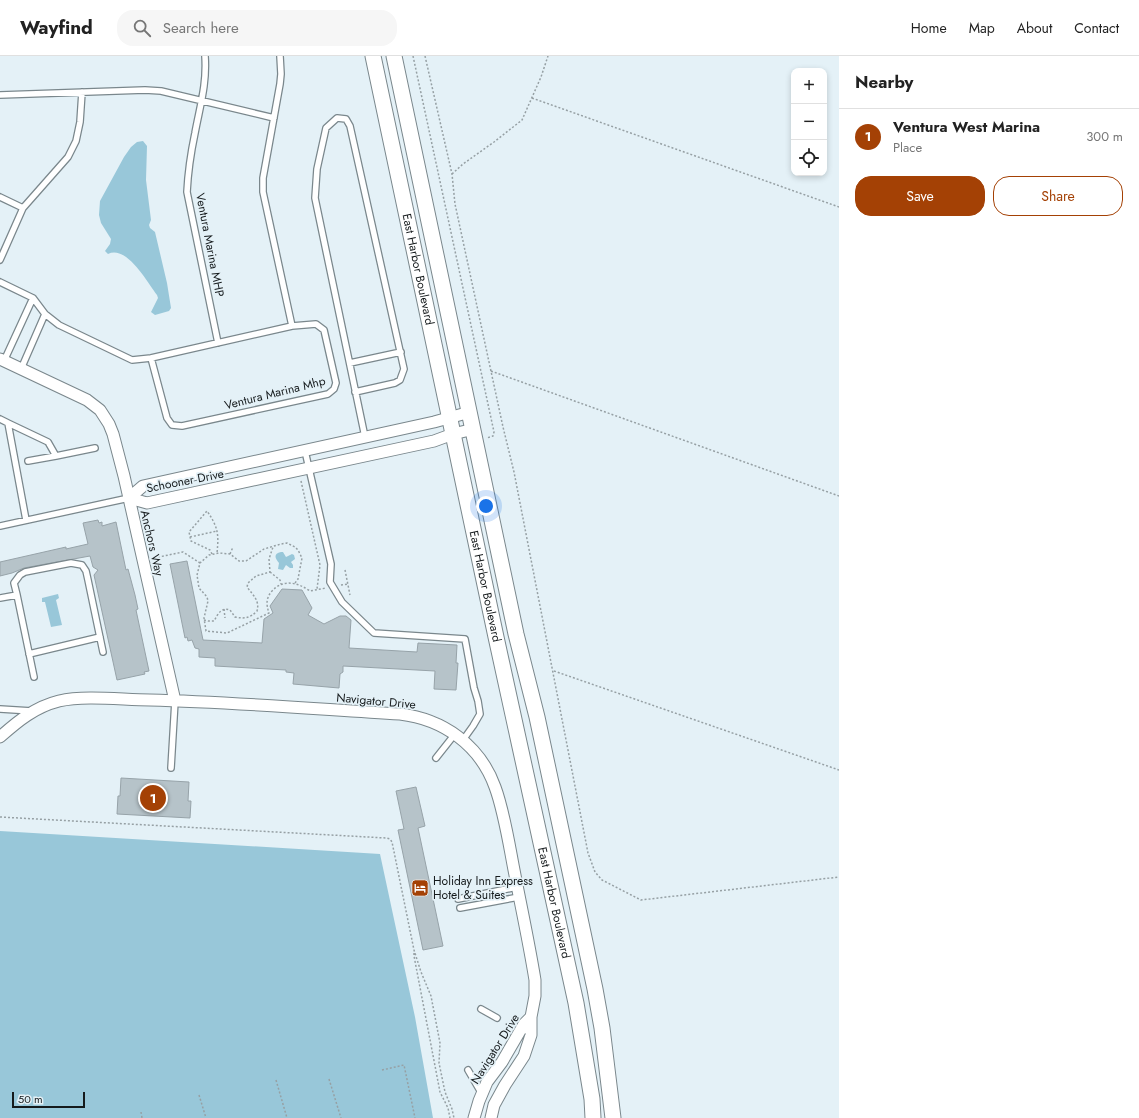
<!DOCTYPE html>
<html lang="en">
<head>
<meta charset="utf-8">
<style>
  :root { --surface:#fff; --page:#f6f6f6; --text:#222; --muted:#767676; --line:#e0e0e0; --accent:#a44105 }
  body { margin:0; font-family:Jost,sans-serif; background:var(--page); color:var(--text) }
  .controls { position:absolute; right:12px; top:12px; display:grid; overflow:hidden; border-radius:8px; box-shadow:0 2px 6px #0003 }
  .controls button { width:36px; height:36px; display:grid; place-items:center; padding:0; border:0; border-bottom:1px solid var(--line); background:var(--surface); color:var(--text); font:20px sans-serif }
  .scale { position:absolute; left:12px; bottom:10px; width:73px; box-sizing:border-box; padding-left:4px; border:2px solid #151a1c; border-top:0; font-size:11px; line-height:14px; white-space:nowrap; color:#151a1c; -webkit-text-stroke:3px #e4f1f7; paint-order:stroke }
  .you { position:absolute; left:486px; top:450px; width:14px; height:14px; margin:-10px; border:3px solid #fff; border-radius:50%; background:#1a73e8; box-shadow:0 0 0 6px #1a73e833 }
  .badge { display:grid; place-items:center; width:26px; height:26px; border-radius:50%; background:var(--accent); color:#fff; font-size:13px; font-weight:700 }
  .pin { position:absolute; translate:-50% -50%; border:2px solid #fff; box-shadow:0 1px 4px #0006 }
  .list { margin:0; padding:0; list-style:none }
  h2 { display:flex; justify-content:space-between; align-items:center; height:52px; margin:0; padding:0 16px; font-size:17px }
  h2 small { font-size:13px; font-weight:400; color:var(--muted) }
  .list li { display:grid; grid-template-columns:26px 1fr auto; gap:12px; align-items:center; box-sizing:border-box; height:56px; padding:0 16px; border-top:1px solid var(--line) }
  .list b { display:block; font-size:15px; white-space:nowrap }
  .list p { margin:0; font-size:13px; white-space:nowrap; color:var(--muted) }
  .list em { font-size:13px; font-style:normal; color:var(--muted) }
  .actions { display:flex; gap:8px; padding:12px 16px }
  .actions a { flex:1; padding:9px 0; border:1px solid var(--accent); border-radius:16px; text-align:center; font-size:14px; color:var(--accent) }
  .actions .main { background:var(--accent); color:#fff }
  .icon { flex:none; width:22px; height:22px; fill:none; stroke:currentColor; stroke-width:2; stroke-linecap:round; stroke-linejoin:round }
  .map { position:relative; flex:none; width:839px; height:1062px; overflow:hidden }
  header { display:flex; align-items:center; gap:24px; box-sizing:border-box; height:56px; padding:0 20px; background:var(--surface); border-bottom:1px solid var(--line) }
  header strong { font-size:19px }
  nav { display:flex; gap:22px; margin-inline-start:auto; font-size:14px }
  .search { width:280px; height:36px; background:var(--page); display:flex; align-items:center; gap:10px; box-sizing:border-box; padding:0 14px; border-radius:16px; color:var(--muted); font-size:15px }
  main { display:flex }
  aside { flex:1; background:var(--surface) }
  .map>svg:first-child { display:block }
  .water { fill:#98c7d9 }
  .building { fill:#b6c3c9; stroke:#97a3a9 }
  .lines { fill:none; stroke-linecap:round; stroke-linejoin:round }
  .lane-casing { stroke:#7a878c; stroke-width:8 }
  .street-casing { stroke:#7a878c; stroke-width:13 }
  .secondary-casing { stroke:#7a878c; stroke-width:17 }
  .path { stroke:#96a0a4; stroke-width:1.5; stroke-dasharray:2 2; stroke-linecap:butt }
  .lane { stroke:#fff; stroke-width:5.5 }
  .street { stroke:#fff; stroke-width:11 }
  .secondary { stroke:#fff; stroke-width:15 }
  .labels { text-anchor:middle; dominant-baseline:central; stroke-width:3.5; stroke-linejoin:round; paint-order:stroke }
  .street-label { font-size:12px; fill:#151a1c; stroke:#e4f1f7 }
  .poi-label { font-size:12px; fill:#151a1c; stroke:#e4f1f7; text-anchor:start }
</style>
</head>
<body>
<header>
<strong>Wayfind</strong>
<div class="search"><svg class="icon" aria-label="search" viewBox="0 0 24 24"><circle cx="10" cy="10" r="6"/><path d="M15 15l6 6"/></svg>Search here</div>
<nav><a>Home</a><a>Map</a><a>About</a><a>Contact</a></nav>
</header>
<main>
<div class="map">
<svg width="839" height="1062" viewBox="0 0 839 1062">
  <rect width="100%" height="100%" fill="#e4f1f7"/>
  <path class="water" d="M143,85L147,90L146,124L151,164L149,169L150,172L155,176L167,227L171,252L169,255L155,259L151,256L158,242L157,239C147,226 127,189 108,198L105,195L110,188L111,183L101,167L99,159L100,145L124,101L131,91L137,86Z
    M281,496H283L286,501L292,498L294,499L295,503L291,506L293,509V512H290L286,509L283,514L278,513L279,507C275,502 273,498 281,496Z
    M58,538L59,542L56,544L62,569L51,571L45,546H42V542Z
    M0,775L380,798L415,961L433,1062H0Z"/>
  <path class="building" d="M98,464L99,467L102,466V470L116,466L126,514L128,513L135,539L138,553L136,554L149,615L144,616L145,618L117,624L94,519L98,514L93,511L90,500L24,512L12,517L0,520V506L66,491V493L88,488L83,467Z
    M187,505L203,584L262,587L264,563L273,557L270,550L282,533L302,534L312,552L308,559L324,568L340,560H346L351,564L349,592L417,596L418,587L457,589L456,607H458L456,634L434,633L435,615L343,610V616L340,618L339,632L293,628L294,617L286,616V614L215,610V602L199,601V593L195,592L192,584L188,585L187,581L185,582L170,508Z
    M121,722L189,726L188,745H191L190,762L117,758L118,740H120Z
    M416,731L425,770L418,772L443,890L423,894L398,774L404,773L396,735Z"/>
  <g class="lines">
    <defs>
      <path id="lane" d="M205,0C207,28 200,50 195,77C191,96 188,116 187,136L218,287
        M280,0L281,18L280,28L263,122V136L292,270
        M0,39L145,34L161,35L274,62
        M0,141L23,152
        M0,204L23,152L68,101L76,85L80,66L82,36
        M0,226L33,242L45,258L59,269L132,304L151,302L292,270L316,268L324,274L336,327L334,333L328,338L182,370L172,369L167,362L151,302
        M4,305L33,242
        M350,307L401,296
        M21,313L45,258
        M355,336L395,327L400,324L404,313L350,70L346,63L337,62L326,72L317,113L315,142L365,381
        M0,363L8,367L26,464
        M8,367L48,386L56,400L95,392
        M305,395L331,508L330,526L342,546L374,577L465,583L474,632L478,645L480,658L473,670L463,684
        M28,405L56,400
        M0,470L129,442
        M17,539L34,621
        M0,542L17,539L14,527L20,519L25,516L71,507L82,509L86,515L88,524L103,596
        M29,598L100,581
        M0,653L32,655
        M436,702L455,678
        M171,712L175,645
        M458,843L517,831
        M460,852L519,841
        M481,953L497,962
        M468,1014L482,1038"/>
      <path id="street" d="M0,303L87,344L100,354L109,368L113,378L124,420L175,645
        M129,442L147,447L434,385L453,378L474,373
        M129,442L143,430L434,366L470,356
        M0,681C18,665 35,651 59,645C86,639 123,644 150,644C233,646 317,653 400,658C443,663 480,689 495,731C504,755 509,788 514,814C521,850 529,887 535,924V940L531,961V979L524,1000L505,1029L494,1049L491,1062
        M474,1062L479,1045L487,1026L502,1006L524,968L531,961"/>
      <g id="secondary">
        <path id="s1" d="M373,0L496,581L576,947L592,1043L593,1062"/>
        <path d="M394,0L516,578L537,661L595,933L602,972L613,1062"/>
      </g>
    </defs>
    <use href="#lane" class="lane-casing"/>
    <use href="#street" class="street-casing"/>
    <use href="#secondary" class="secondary-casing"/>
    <path class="path" d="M413,0L494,376L493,380L487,382
      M425,0L452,118L455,148L503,371L514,416L588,797L595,816L602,824L641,844L839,821
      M532,42L839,151
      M452,118L463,108L494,86L522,64L541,21L548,0
      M491,315L839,440
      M301,425L320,509L317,533
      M190,481L217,475
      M212,498L210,494L191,485L189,476L207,455C218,471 219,478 217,497
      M230,498L233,491
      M154,502L183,496L200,507
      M345,514L350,539
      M270,516L280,524L281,528
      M295,527L298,523L302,502L298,494L295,491L287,487L281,488L264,493L246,505H239L230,498L219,497L209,499L200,507L197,519L199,532L207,541L208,545L204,562L206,575L227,577L269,557C266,548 266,542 272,535C283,523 297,526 310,535L326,532
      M341,529L348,528
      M224,553L225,562
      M204,564L208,565H214C218,558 221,551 230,554L235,561C245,563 250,562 257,555C260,545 253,539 247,531L248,527L256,520L270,516L269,503L273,491
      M554,615L839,714
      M0,761L386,782L390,783L392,786L414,894L421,916L431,940L440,987L439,1007L445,1036L452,1053L454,1062
      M414,897V900L440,1036L448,1052L450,1062
      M382,1014L404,1009L415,1062
      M329,1023L341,1062
      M276,1024L287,1062
      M199,1039L206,1062
      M141,1056L142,1062"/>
    <use href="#lane" class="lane"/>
    <use href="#street" class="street"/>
    <use href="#secondary" class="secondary"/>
  </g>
  <defs>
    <symbol id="hotel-square" viewBox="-11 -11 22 22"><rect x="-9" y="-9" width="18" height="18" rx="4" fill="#a44105" stroke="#e4f1f7"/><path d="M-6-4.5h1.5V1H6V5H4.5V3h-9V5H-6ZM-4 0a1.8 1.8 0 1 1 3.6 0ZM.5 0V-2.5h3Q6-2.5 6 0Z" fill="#fff"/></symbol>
  </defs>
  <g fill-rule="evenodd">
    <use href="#hotel-square" x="410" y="822" width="20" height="20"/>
  </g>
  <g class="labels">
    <g class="street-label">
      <text transform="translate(210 189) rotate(79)">Ventura Marina MHP</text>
      <text stroke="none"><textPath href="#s1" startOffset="218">East Harbor Boulevard</textPath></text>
      <text transform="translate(275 337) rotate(-14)">Ventura Marina Mhp</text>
      <text transform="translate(185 425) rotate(-11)">Schooner Drive</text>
      <text transform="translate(152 487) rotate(77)">Anchors Way</text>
      <text stroke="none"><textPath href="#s1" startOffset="542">East Harbor Boulevard</textPath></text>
      <text transform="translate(376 645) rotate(5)">Navigator Drive</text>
      <text stroke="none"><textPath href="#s1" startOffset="866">East Harbor Boulevard</textPath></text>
      <text transform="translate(495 993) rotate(-58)">Navigator Drive</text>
    </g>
    <g class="poi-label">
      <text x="433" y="825">Holiday Inn Express<tspan x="433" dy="14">Hotel &amp; Suites</tspan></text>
    </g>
  </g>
</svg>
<div class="controls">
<button>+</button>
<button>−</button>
<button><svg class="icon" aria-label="locate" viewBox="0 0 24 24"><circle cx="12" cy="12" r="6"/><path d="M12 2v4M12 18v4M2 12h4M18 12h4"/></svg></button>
</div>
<div class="scale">50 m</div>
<div class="you"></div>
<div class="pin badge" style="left:153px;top:742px">1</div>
</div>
<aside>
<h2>Nearby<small></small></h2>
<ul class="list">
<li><span class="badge">1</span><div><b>Ventura West Marina</b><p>Place</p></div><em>300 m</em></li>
</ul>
<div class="actions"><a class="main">Save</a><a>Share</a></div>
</aside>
</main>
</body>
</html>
